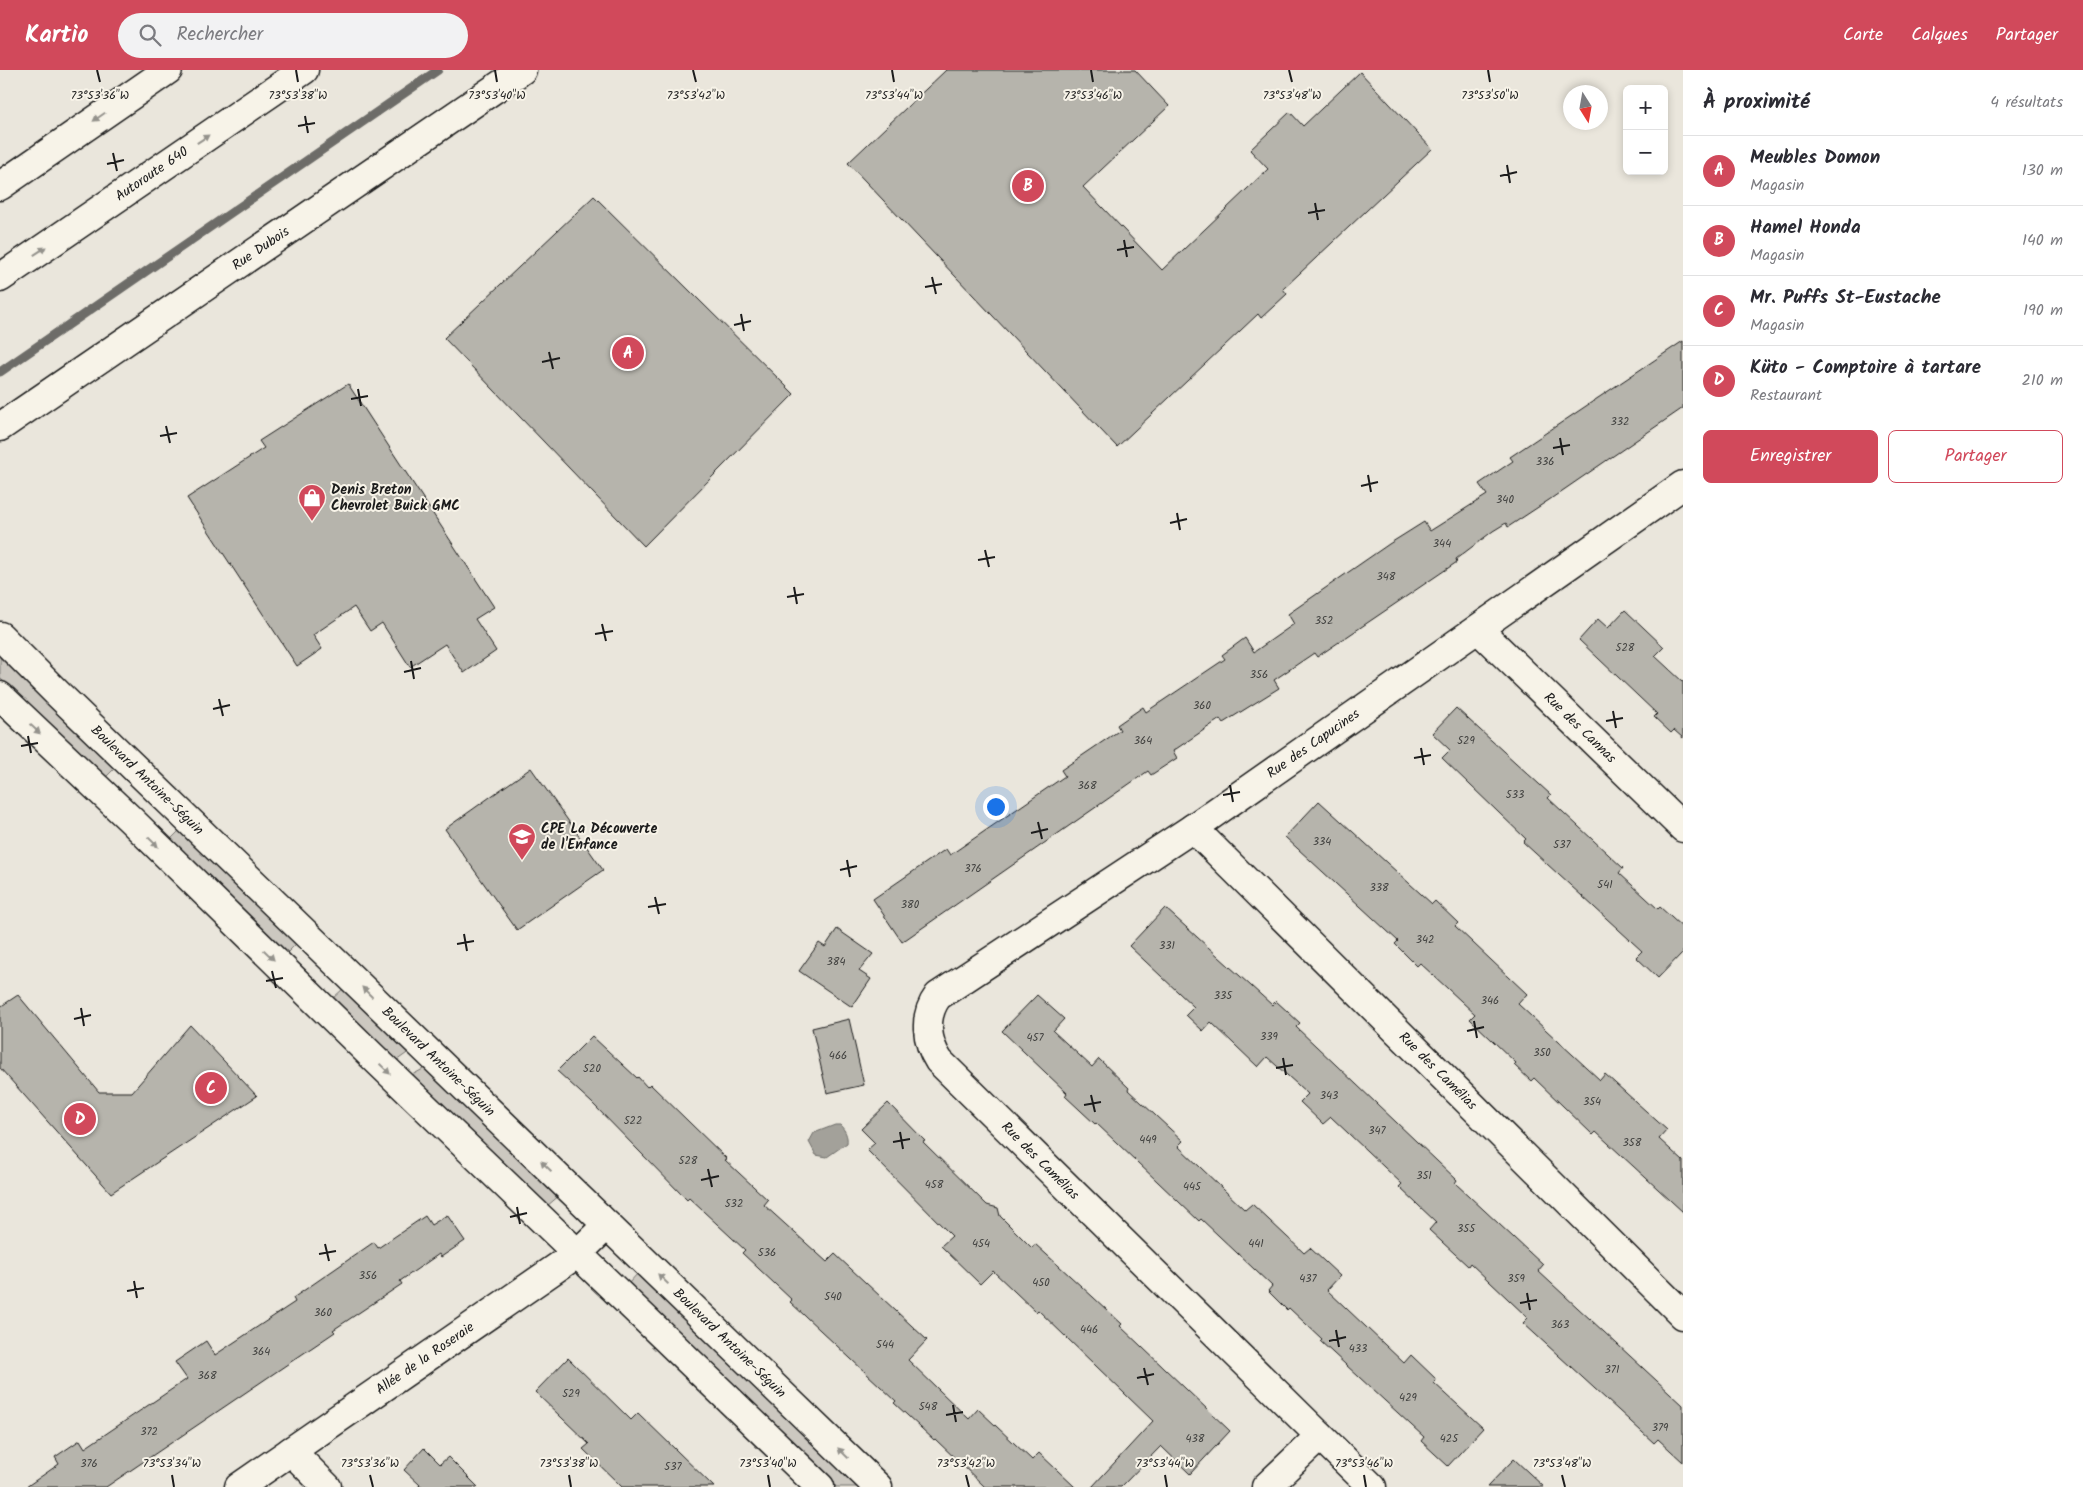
<!DOCTYPE html>
<html lang="fr">
<head>
<meta charset="utf-8">
<style>
  :root { --surface:#fff; --page:#f2f2f3; --text:#2b2b33; --muted:#7c7c81; --line:#e1e1e2; --accent:#d1495b }
  body { margin:0; font-family:Kalam,sans-serif; background:var(--page); color:var(--text) }
  .controls { position:absolute; right:15px; top:15px; display:grid; overflow:hidden; border-radius:8px; box-shadow:0 2px 8px #0003 }
  .controls button { width:45px; height:45px; display:grid; place-items:center; padding:0; border:0; border-bottom:1px solid var(--line); background:var(--surface); color:var(--text); font:25px sans-serif }
  .compass { position:absolute; left:1563px; top:15px; width:45px; height:45px; border-radius:50%; background:var(--surface); box-shadow:0 2px 8px #0003; rotate:169deg }
  .you { position:absolute; left:995px; top:736px; width:18px; height:18px; margin:-12px; border:4px solid #fff; border-radius:50%; background:#1a73e8; box-shadow:0 0 0 8px #1a73e833 }
  .badge { display:grid; place-items:center; width:32px; height:32px; border-radius:50%; background:var(--accent); color:#fff; font-size:16px; font-weight:700 }
  .pin { position:absolute; translate:-50% -50%; border:2px solid #fff; box-shadow:0 1px 5px #0006 }
  .list { margin:0; padding:0; list-style:none }
  h2 { display:flex; justify-content:space-between; align-items:center; height:65px; margin:0; padding:0 20px; font-size:21px }
  h2 small { font-size:16px; font-weight:400; color:var(--muted) }
  .list li { display:grid; grid-template-columns:32px 1fr auto; gap:15px; align-items:center; box-sizing:border-box; height:70px; padding:0 20px; border-top:1px solid var(--line) }
  .list b { display:block; font-size:19px; white-space:nowrap }
  .list p { margin:0; font-size:16px; white-space:nowrap; color:var(--muted) }
  .list em { font-size:16px; font-style:normal; color:var(--muted) }
  .actions { display:flex; gap:10px; padding:15px 20px }
  .actions a { flex:1; padding:11px 0; border:1px solid var(--accent); border-radius:8px; text-align:center; font-size:18px; color:var(--accent) }
  .actions .main { background:var(--accent); color:#fff }
  .icon { flex:none; width:28px; height:28px; fill:none; stroke:currentColor; stroke-width:2; stroke-linecap:round; stroke-linejoin:round }
  .map { position:relative; flex:none; width:1683px; height:1417px; overflow:hidden }
  header { display:flex; align-items:center; gap:30px; box-sizing:border-box; height:70px; padding:0 25px; background:var(--accent); color:#fff }
  header strong { font-size:24px }
  nav { display:flex; gap:28px; margin-inline-start:auto; font-size:18px }
  .search { width:350px; height:45px; background:var(--page); display:flex; align-items:center; gap:12px; box-sizing:border-box; padding:0 18px; border-radius:28px; color:var(--muted); font-size:19px }
  main { display:flex }
  aside { flex:1; background:var(--surface) }
  .map>svg:first-child { display:block }
  .green { fill:#ccc8c0; stroke:#74726e }
  .water { fill:#a3a19a; stroke:#6d6c68 }
  .lines { fill:none; stroke-linecap:round; stroke-linejoin:round }
  .stream { stroke:#6d6c68; stroke-width:9 }
  .building { fill:#b6b4ac; stroke:#1c1c1c }
  .minor-casing { stroke:#1c1c1c; stroke-width:31 }
  .highway-casing { stroke:#1c1c1c; stroke-width:31 }
  .minor { stroke:#f7f3e8; stroke-width:28 }
  .highway { stroke:#f7f3e8; stroke-width:28 }
  .oneway { fill:#94928c }
  .ticks { fill:none; stroke:#1c1c1c; stroke-width:2 }
  .labels { text-anchor:middle; dominant-baseline:central; stroke-width:4; stroke-linejoin:round; paint-order:stroke }
  .number-label { font-size:11px; fill:#424240 }
  .street-label { font-size:14px; fill:#1c1c1c; stroke:#f7f3e8 }
  .poi-label { font-size:14px; font-weight:bold; fill:#1c1c1c; stroke:#f7f3e8; text-anchor:start }
  .ticks-label { font-size:12px; text-anchor:middle; fill:#1c1c1c; stroke:#f7f3e8; stroke-width:4; stroke-linejoin:round; paint-order:stroke }
</style>
</head>
<body>
<header>
<strong>Kartio</strong>
<div class="search"><svg class="icon" aria-label="search" viewBox="0 0 24 24"><circle cx="10" cy="10" r="6"/><path d="M15 15l6 6"/></svg>Rechercher</div>
<nav><a>Carte</a><a>Calques</a><a>Partager</a></nav>
</header>
<main>
<div class="map">
<svg width="1683" height="1417" viewBox="0 0 1683 1417">
  <rect width="100%" height="100%" fill="#eae6dc"/>
  <filter id="ink" filterUnits="userSpaceOnUse"><feTurbulence type="fractalNoise" baseFrequency=".02" numOctaves="2"/><feDisplacementMap in="SourceGraphic" scale="10" xChannelSelector="R" yChannelSelector="G"/><feConvolveMatrix kernelMatrix="1 2 1 2 8 2 1 2 1" color-interpolation-filters="sRGB"/></filter>
  <g filter="url(#ink)">
    <path class="green" d="M0,584L116,697L104,709L0,608Z
      M181,759L298,872L286,884L169,771Z
      M345,917L410,981L396,991L332,929Z
      M427,997L560,1125L547,1136L410,1006Z
      M639,1202L861,1417H836L627,1215Z"/>
    <path class="water" d="M835,1055H840C845,1060 848,1066 847,1073L827,1087L816,1085L809,1072L814,1063Z"/>
    <g class="lines">
      <path class="stream" d="M0,302L438,0"/>
    </g>
    <path class="building" d="M946,0H1135L1169,36L1083,117L1162,200L1268,99L1250,80L1290,42L1303,56L1360,2L1432,79L1283,219L1287,224L1261,248L1258,244L1117,377L848,93Z
      M594,126L794,324L644,476L444,268Z
      M1683,271V338L1549,430L1508,457L1506,453L1493,461L1456,489L1457,492L1317,587L1314,583L1274,610L1279,618L1223,653L1220,649L1173,681L1177,688L1151,705L1148,701L902,872L873,829L946,779L950,785L1065,706L1061,700L1120,660L1117,655L1143,637L1146,642L1225,589L1222,585L1245,568L1254,582L1294,554L1288,544L1389,474L1424,452L1430,461L1487,425L1479,414L1513,391L1510,387Z
      M348,314L494,537L475,549L496,581L464,603L445,574L410,597L382,553L370,561L354,537L313,565L322,579L297,596L187,428L264,378L259,371Z
      M1625,540L1664,577L1655,586L1683,612V668L1674,660L1671,663L1654,647L1657,644L1579,570L1598,549L1608,558Z
      M1456,638L1551,725L1548,728L1623,798L1619,803L1658,839L1660,837L1683,858V882L1658,908L1636,887L1642,881L1523,772L1526,769L1442,688L1450,680L1432,663Z
      M531,698L603,800L517,860L445,759Z
      M1319,731L1432,834L1435,831L1458,853L1455,856L1527,924L1518,934L1600,1010L1605,1004L1667,1060L1659,1069L1683,1091V1142L1596,1062L1593,1065L1534,1008L1531,1011L1514,995L1516,993L1470,949L1475,944L1420,893L1417,896L1395,874L1398,871L1285,767Z
      M1165,838L1272,935L1276,931L1300,953L1296,957L1457,1110L1455,1113L1543,1195L1538,1201L1683,1335V1392L1658,1369L1654,1373L1523,1253L1528,1248L1470,1193L1468,1196L1429,1160L1436,1152L1399,1117L1402,1114L1331,1047L1323,1054L1300,1032L1308,1024L1267,987L1258,997L1211,952L1203,961L1186,945L1194,937L1129,876Z
      M837,859L873,884L859,901L871,909L852,937L799,901L819,873L825,877Z
      M18,925L99,1022H132L190,955L257,1026L111,1123L0,998V937Z
      M1037,925L1064,949L1053,961L1092,997L1099,989L1129,1018L1128,1020L1183,1071L1178,1076L1245,1140L1252,1134L1304,1183L1310,1178L1340,1206L1327,1220L1404,1293L1411,1285L1437,1310L1434,1313L1483,1358L1448,1396L1421,1371L1424,1367L1320,1271L1322,1269L1289,1238L1287,1240L1268,1221L1272,1216L1201,1149L1199,1151L1096,1053L1095,1054L1065,1026L1067,1023L1002,961Z
      M849,949L864,1015L827,1023L812,958Z
      M592,966L637,1008L638,1007L647,1017L650,1014L727,1089L725,1090L768,1130L764,1135L827,1192L835,1184L927,1270L908,1290L969,1349L978,1339L1032,1390L1039,1383L1075,1417H985L935,1369L934,1370L894,1333L896,1331L790,1232L792,1230L742,1183L745,1180L689,1128L687,1130L592,1033L557,1001Z
      M888,1033L925,1071L923,1072L987,1135L998,1138L1000,1146L1032,1178L1035,1174L1093,1227L1122,1254L1120,1256L1230,1361L1190,1404L1161,1376L1121,1417H1092L1153,1351L1038,1240L1036,1242L993,1201L980,1214L941,1176L952,1166L867,1080L875,1073L861,1059Z
      M447,1145L465,1171L441,1187L439,1184L400,1211L402,1214L333,1260L335,1262L106,1417H26L59,1394L55,1387L80,1370L85,1378L187,1309L175,1292L206,1271L215,1285L295,1232L293,1228L374,1172L378,1178L425,1146L431,1155Z
      M568,1288L631,1350L638,1343L714,1417H622L583,1379L589,1374L535,1322Z
      M424,1378L440,1394L448,1387L478,1417H418L420,1415L404,1400Z
      M1514,1389L1544,1417H1487Z"/>
    <g class="lines">
      <defs>
        <g id="minor">
          <path id="s1" d="M0,357L522,0"/>
          <path id="s2" d="M1478,559L1683,758"/>
          <path id="s3" d="M0,566L57,623L878,1417"/>
          <path d="M0,626L130,749L371,985L820,1417"/>
          <path id="s4" d="M1193,758L1683,1245"/>
          <path d="M291,1381L327,1417"/>
          <path id="s5" d="M239,1417L578,1183L607,1155"/>
          <path d="M1266,1417L1320,1366"/>
          <path id="s6" d="M1372,1417L939,991C926,971 923,946 938,926L1193,758L1683,415"/>
        </g>
        <g id="highway">
          <path d="M0,116L168,0"/>
          <path id="s7" d="M0,208L304,0"/>
        </g>
      </defs>
      <use href="#minor" class="minor-casing"/>
      <use href="#highway" class="highway-casing"/>
      <use href="#minor" class="minor"/>
      <use href="#highway" class="highway"/>
    </g>
    <defs><path id="oneway-solid" d="M-6-.8H1V-3.2L6.5 0L1 3.2V.8H-6Z" transform="scale(1.25)"/></defs>
    <g class="oneway">
      <use href="#oneway-solid" transform="translate(99 47) rotate(145)"/>
      <use href="#oneway-solid" transform="translate(203 69) rotate(-34)"/>
      <use href="#oneway-solid" transform="translate(40 181) rotate(-34)"/>
      <use href="#oneway-solid" transform="translate(35 659) rotate(43)"/>
      <use href="#oneway-solid" transform="translate(153 772) rotate(44)"/>
      <use href="#oneway-solid" transform="translate(269 885) rotate(44)"/>
      <use href="#oneway-solid" transform="translate(367 922) rotate(-135)"/>
      <use href="#oneway-solid" transform="translate(385 999) rotate(44)"/>
      <use href="#oneway-solid" transform="translate(546 1096) rotate(-136)"/>
      <use href="#oneway-solid" transform="translate(663 1209) rotate(-136)"/>
      <use href="#oneway-solid" transform="translate(843 1383) rotate(-136)"/>
    </g>
  </g>
  <path class="ticks" d="M97,0L100,12M296,0L298,12M495,0L497,12M693,0L696,12M892,0L894,12M1091,0L1093,12M1289,0L1292,12M1488,0L1490,12M305,46L308,63M298,56L315,53M113,83L117,101M107,94L124,90M1507,95L1510,113M1500,106L1517,102M1315,133L1318,150M1308,143L1325,140M1124,170L1127,187M1117,180L1134,177M932,207L936,224M925,217L942,214M741,244L744,261M734,255L751,251M549,282L553,299M542,292L560,288M358,319L361,336M351,329L368,326M166,356L170,373M160,366L177,363M1560,368L1563,385M1553,378L1570,375M1368,405L1371,422M1361,416L1378,412M1177,443L1180,460M1170,453L1187,449M985,480L989,497M978,490L995,487M794,517L797,534M787,527L804,524M602,554L606,571M595,564L613,561M411,591L414,609M404,602L421,598M219,629L223,646M213,639L230,635M1613,641L1616,658M1606,651L1623,648M28,666L31,683M21,676L38,673M1421,678L1424,695M1414,688L1431,685M1230,715L1233,732M1223,725L1240,722M1038,752L1042,769M1031,763L1048,759M847,790L850,807M840,800L857,796M655,827L659,844M648,837L666,834M464,864L467,881M457,874L474,871M272,901L276,918M266,911L283,908M81,938L84,956M74,949L91,945M1474,951L1477,968M1467,961L1484,957M1283,988L1286,1005M1276,998L1293,995M1091,1025L1095,1042M1084,1035L1101,1032M900,1062L903,1079M893,1072L910,1069M708,1099L712,1117M701,1110L719,1106M517,1137L520,1154M510,1147L527,1143M325,1174L329,1191M319,1184L336,1181M134,1211L137,1228M127,1221L144,1218M1527,1223L1530,1240M1520,1233L1537,1230M1336,1260L1339,1277M1329,1271L1346,1267M1144,1298L1148,1315M1137,1308L1154,1304M953,1335L956,1352M946,1345L963,1342M172,1405L174,1417M370,1405L373,1417M569,1405L571,1417M768,1405L770,1417M966,1405L969,1417M1165,1405L1167,1417M1364,1405L1366,1417M1562,1405L1565,1417"/>
  <defs>
    <symbol id="shop-pin" viewBox="-11 -11 22 30"><path d="M0 17L-7.5 6A9.5 9.5 0 1 1 7.5 6Z" fill="#d1495b" stroke="#f7f3e8"/><path d="M-5-2.5h2.3a2.7 3.5 0 0 1 5.4 0H5L5.5 6h-11ZM-1.5-2.5h3a1.5 2.3 0 0 0-3 0Z" fill="#fff"/></symbol>
    <symbol id="school-pin" viewBox="-11 -11 22 30"><path d="M0 17L-7.5 6A9.5 9.5 0 1 1 7.5 6Z" fill="#d1495b" stroke="#f7f3e8"/><path d="M0-5L7-2L0 1L-7-2ZM-4 1L0 2.5L4 1V4Q0 6-4 4Z" fill="#fff"/></symbol>
  </defs>
  <g fill-rule="evenodd">
    <use href="#shop-pin" x="296" y="412" width="32" height="43"/>
    <use href="#school-pin" x="506" y="751" width="32" height="43"/>
  </g>
  <g class="labels">
    <g class="number-label">
      <text x="1620" y="352">332</text>
      <text x="1545" y="392">336</text>
      <text x="1505" y="430">340</text>
      <text x="1442" y="474">344</text>
      <text x="1386" y="507">348</text>
      <text x="1324" y="551">352</text>
      <text x="1625" y="578">528</text>
      <text x="1259" y="605">356</text>
      <text x="1202" y="636">360</text>
      <text x="1143" y="671">364</text>
      <text x="1466" y="671">529</text>
      <text x="1087" y="716">368</text>
      <text x="1515" y="725">533</text>
      <text x="1322" y="772">334</text>
      <text x="1562" y="775">537</text>
      <text x="973" y="799">376</text>
      <text x="1605" y="815">541</text>
      <text x="1379" y="818">338</text>
      <text x="910" y="835">380</text>
      <text x="1425" y="870">342</text>
      <text x="1167" y="876">331</text>
      <text x="836" y="892">384</text>
      <text x="1223" y="926">335</text>
      <text x="1490" y="931">346</text>
      <text x="1269" y="967">339</text>
      <text x="1035" y="968">457</text>
      <text x="1542" y="983">350</text>
      <text x="838" y="986">466</text>
      <text x="592" y="999">520</text>
      <text x="1329" y="1026">343</text>
      <text x="1592" y="1032">354</text>
      <text x="633" y="1051">522</text>
      <text x="1377" y="1061">347</text>
      <text x="1148" y="1070">449</text>
      <text x="1632" y="1073">358</text>
      <text x="688" y="1091">528</text>
      <text x="1424" y="1106">351</text>
      <text x="934" y="1115">458</text>
      <text x="1192" y="1117">445</text>
      <text x="734" y="1134">532</text>
      <text x="1466" y="1159">355</text>
      <text x="981" y="1174">454</text>
      <text x="1256" y="1174">441</text>
      <text x="767" y="1183">536</text>
      <text x="368" y="1206">356</text>
      <text x="1308" y="1209">437</text>
      <text x="1516" y="1209">359</text>
      <text x="1041" y="1213">450</text>
      <text x="833" y="1227">540</text>
      <text x="323" y="1243">360</text>
      <text x="1560" y="1255">363</text>
      <text x="1089" y="1260">446</text>
      <text x="885" y="1275">544</text>
      <text x="1358" y="1279">433</text>
      <text x="261" y="1282">364</text>
      <text x="1612" y="1300">371</text>
      <text x="207" y="1306">368</text>
      <text x="571" y="1324">529</text>
      <text x="1408" y="1328">429</text>
      <text x="928" y="1337">548</text>
      <text x="1660" y="1358">379</text>
      <text x="149" y="1362">372</text>
      <text x="1195" y="1369">438</text>
      <text x="1449" y="1369">425</text>
      <text x="89" y="1394">376</text>
      <text x="673" y="1397">537</text>
    </g>
    <g class="street-label">
      <text stroke="none"><textPath href="#s7" startOffset="184">Autoroute 640</textPath></text>
      <text stroke="none"><textPath href="#s1" startOffset="316">Rue Dubois</textPath></text>
      <text stroke="none"><textPath href="#s2" startOffset="142">Rue des Cannas</textPath></text>
      <text stroke="none"><textPath href="#s6" startOffset="1129">Rue des Capucines</textPath></text>
      <text stroke="none"><textPath href="#s3" startOffset="206">Boulevard Antoine-Séguin</textPath></text>
      <text stroke="none"><textPath href="#s3" startOffset="611">Boulevard Antoine-Séguin</textPath></text>
      <text stroke="none"><textPath href="#s4" startOffset="345">Rue des Camélias</textPath></text>
      <text transform="translate(1040 1091) rotate(45)">Rue des Camélias</text>
      <text stroke="none"><textPath href="#s3" startOffset="1016">Boulevard Antoine-Séguin</textPath></text>
      <text stroke="none"><textPath href="#s5" startOffset="226">Allée de la Roseraie</textPath></text>
    </g>
    <g class="poi-label">
      <text x="331" y="420">Denis Breton<tspan x="331" dy="16">Chevrolet Buick GMC</tspan></text>
      <text x="541" y="759">CPE La Découverte<tspan x="541" dy="16">de l'Enfance</tspan></text>
    </g>
  </g>
  <g class="ticks-label">
    <text x="100" y="29">73°53'36"W</text>
    <text x="298" y="29">73°53'38"W</text>
    <text x="497" y="29">73°53'40"W</text>
    <text x="696" y="29">73°53'42"W</text>
    <text x="894" y="29">73°53'44"W</text>
    <text x="1093" y="29">73°53'46"W</text>
    <text x="1292" y="29">73°53'48"W</text>
    <text x="1490" y="29">73°53'50"W</text>
    <text x="172" y="1397">73°53'34"W</text>
    <text x="370" y="1397">73°53'36"W</text>
    <text x="569" y="1397">73°53'38"W</text>
    <text x="768" y="1397">73°53'40"W</text>
    <text x="966" y="1397">73°53'42"W</text>
    <text x="1165" y="1397">73°53'44"W</text>
    <text x="1364" y="1397">73°53'46"W</text>
    <text x="1562" y="1397">73°53'48"W</text>
  </g>
</svg>
<div class="controls">
<button>+</button>
<button>−</button>
</div>
<svg class="compass" viewBox="-18 -18 36 36"><path d="M0-13l5 13h-10z" fill="#e53935"/><path d="M0 13l5-13h-10z" fill="#7c7c81"/></svg>
<div class="you"></div>
<div class="pin badge" style="left:628px;top:283px">A</div>
<div class="pin badge" style="left:1028px;top:116px">B</div>
<div class="pin badge" style="left:211px;top:1018px">C</div>
<div class="pin badge" style="left:80px;top:1049px">D</div>
</div>
<aside>
<h2>À proximité<small>4 résultats</small></h2>
<ul class="list">
<li><span class="badge">A</span><div><b>Meubles Domon</b><p>Magasin</p></div><em>130 m</em></li>
<li><span class="badge">B</span><div><b>Hamel Honda</b><p>Magasin</p></div><em>140 m</em></li>
<li><span class="badge">C</span><div><b>Mr. Puffs St-Eustache</b><p>Magasin</p></div><em>190 m</em></li>
<li><span class="badge">D</span><div><b>Küto - Comptoire à tartare</b><p>Restaurant</p></div><em>210 m</em></li>
</ul>
<div class="actions"><a class="main">Enregistrer</a><a>Partager</a></div>
</aside>
</main>
</body>
</html>
